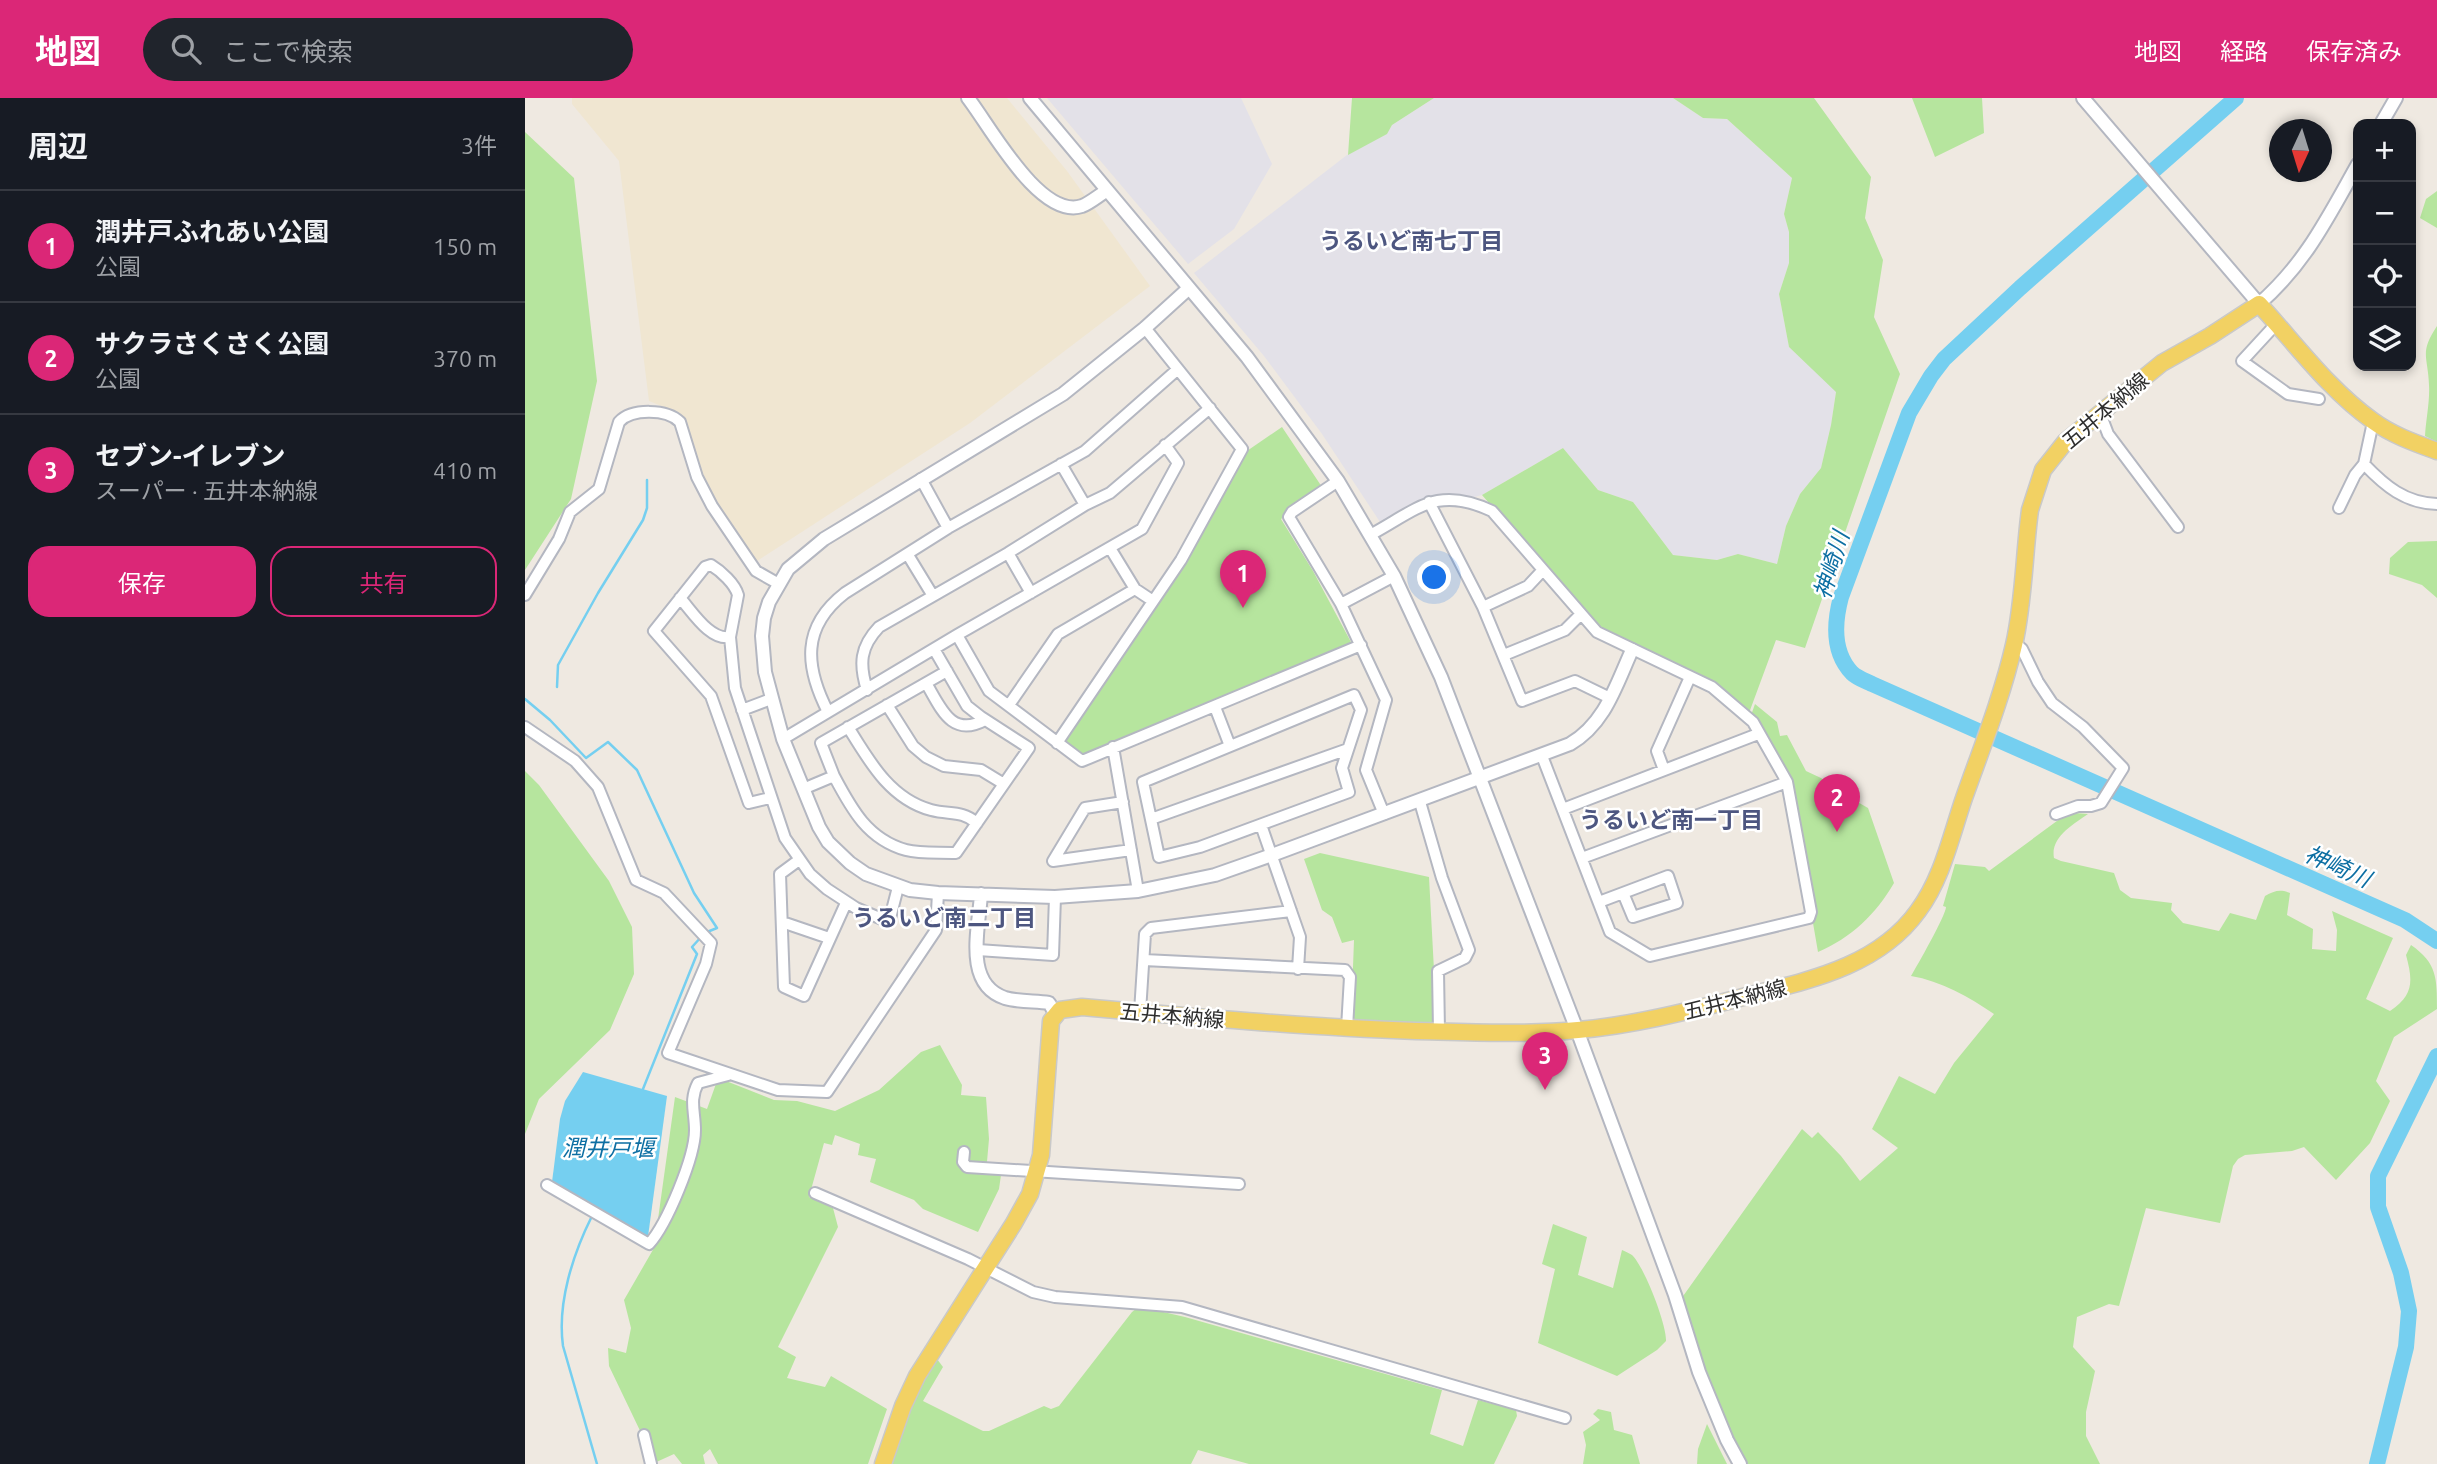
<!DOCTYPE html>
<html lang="ja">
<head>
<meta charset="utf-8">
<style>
  :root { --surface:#171b24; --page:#20242c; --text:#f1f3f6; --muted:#9ea1a6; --line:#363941; --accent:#db2777 }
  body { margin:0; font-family:Ubuntu,"Noto Sans JP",sans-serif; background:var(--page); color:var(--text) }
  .controls { position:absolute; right:21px; top:21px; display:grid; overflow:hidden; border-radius:14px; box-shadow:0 4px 10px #0003 }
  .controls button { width:63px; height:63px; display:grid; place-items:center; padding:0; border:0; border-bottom:2px solid var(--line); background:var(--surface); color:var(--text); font:35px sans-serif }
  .compass { position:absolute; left:1744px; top:21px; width:63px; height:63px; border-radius:50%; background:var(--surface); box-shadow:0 4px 10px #0003; rotate:184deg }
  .you { position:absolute; left:910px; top:480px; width:24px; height:24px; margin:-18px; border:5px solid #fff; border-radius:50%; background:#1a73e8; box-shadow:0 0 0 10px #1a73e833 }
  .badge { display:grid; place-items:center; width:46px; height:46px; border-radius:50%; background:var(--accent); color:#fff; font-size:23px; font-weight:700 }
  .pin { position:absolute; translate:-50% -58px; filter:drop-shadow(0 2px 4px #0008) }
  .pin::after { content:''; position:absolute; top:37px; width:24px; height:21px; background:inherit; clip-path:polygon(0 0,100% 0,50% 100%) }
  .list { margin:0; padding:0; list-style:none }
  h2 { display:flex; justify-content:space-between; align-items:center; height:91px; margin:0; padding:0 28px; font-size:30px }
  h2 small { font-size:23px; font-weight:400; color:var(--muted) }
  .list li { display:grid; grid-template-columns:46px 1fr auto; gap:21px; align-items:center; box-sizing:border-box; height:112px; padding:0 28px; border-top:2px solid var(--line) }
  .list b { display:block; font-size:26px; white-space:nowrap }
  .list p { margin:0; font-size:23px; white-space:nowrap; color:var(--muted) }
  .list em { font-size:23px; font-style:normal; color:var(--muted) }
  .actions { display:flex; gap:14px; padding:21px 28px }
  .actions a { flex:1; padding:16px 0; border:2px solid var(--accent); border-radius:21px; text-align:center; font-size:24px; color:var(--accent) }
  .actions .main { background:var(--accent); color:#fff }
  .icon { flex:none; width:38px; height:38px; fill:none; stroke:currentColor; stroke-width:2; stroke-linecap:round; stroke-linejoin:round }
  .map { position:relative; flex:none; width:1912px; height:1366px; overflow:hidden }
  header { display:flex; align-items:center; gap:42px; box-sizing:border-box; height:98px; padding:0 35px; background:var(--accent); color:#fff }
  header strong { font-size:33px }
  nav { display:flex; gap:38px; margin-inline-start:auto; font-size:24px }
  .search { width:490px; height:63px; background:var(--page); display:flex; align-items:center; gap:18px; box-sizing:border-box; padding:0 24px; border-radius:38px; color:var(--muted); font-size:26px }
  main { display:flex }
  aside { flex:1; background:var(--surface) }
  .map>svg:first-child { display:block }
  .industrial { fill:#e3e1e8 }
  .education { fill:#f0e6d1 }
  .green { fill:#b6e59e }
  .water { fill:#75cff0 }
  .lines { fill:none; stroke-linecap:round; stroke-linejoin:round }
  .stream { stroke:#75cff0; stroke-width:2.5 }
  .river { stroke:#75cff0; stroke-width:16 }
  .minor-casing { stroke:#b4b7c1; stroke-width:14 }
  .tertiary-casing { stroke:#b4b7c1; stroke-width:16 }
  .primary-casing { stroke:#c9c9c9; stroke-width:19 }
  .minor { stroke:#fff; stroke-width:10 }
  .tertiary { stroke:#fff; stroke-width:12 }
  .primary { stroke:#f2d163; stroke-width:16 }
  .labels { text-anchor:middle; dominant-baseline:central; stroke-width:5; stroke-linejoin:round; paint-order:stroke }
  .street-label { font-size:21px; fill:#2e2e2e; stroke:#fff }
  .neighbourhood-label { font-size:23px; font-weight:bold; fill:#4d5680; stroke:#fff }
  .water-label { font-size:23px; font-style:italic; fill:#0d6fa3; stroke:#fff }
</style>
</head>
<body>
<header>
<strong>地図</strong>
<div class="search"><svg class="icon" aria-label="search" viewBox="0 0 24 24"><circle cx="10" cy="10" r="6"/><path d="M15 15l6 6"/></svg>ここで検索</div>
<nav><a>地図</a><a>経路</a><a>保存済み</a></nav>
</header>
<main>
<aside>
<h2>周辺<small>3件</small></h2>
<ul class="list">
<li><span class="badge">1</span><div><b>潤井戸ふれあい公園</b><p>公園</p></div><em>150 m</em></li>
<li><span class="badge">2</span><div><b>サクラさくさく公園</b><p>公園</p></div><em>370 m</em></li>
<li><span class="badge">3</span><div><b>セブン-イレブン</b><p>スーパー · 五井本納線</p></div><em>410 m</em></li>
</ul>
<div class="actions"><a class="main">保存</a><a>共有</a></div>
</aside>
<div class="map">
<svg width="1912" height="1366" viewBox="0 0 1912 1366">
  <rect width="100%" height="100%" fill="#efe9e1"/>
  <path class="industrial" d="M522,0H716L747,66L709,131L663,166Z
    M909,0H1148L1178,20L1202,21L1267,80L1259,116L1264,134V165L1254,196L1264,249L1311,293L1306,327L1296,370L1275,396L1261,428L1252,466L1213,456L1192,462L1148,457L1108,404L1073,392L1038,350L957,397L855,424L797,336L739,258L669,175L822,57L861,36L867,27Z"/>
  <path class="education" d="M47,0H482L542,73L625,188L445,325L232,463L184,400L154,315L124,303L94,63L47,6Z"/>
  <path class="green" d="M827,0H909L867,27L862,36L823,57Z
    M1148,0H1289L1346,79L1340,120L1358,162L1349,219L1375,276L1280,550L1251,542L1224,615L1190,587L1170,575L1073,530L957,397L1038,350L1073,392L1108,404L1148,457L1192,462L1213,456L1252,466L1261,428L1275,396L1296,370L1306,327L1311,294L1264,249L1254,196L1264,165V134L1259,116L1267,80L1202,21L1178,20Z
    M1387,0H1457L1459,35L1410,59Z
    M0,34L49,80L72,283L46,401L0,472Z
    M1912,93V130L1895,120L1901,101Z
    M1912,228V344L1900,338C1901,321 1905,303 1904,287C1903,258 1894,255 1912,228Z
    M757,329L799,392L756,421L788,473L827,546L557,664L537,648L719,355Z
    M1912,443V500L1897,487L1864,476L1865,460L1883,444Z
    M1230,606L1252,624L1255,638L1262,637L1281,673L1296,680L1315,694L1343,710L1369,785C1351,816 1326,840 1293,854L1267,703L1224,623Z
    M0,673L14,687L84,783L107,829L109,876L85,932L14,1001L0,1036Z
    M1550,715L1563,716C1549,726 1525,739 1529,760L1536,763L1589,775L1595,792L1606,800L1647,805L1646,812L1658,825L1694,833L1705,815L1731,822L1740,798C1749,793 1755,791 1765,795L1762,817L1788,831L1787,851L1811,853L1812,832L1807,813L1868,840L1841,901L1865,913C1889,897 1888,883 1881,857L1886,847C1912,865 1912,880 1912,911L1869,939L1851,983L1865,1003L1845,1045L1811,1082L1779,1049L1767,1053L1720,1057L1713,1061L1708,1068L1695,1125L1621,1110L1594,1208L1584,1206L1552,1219L1548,1249L1570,1273L1561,1314V1338L1575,1366H1222C1190,1323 1173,1252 1156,1201L1277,1031L1287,1040L1293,1034L1316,1058L1335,1083L1373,1050L1347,1031L1374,978L1410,996L1429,965L1469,916C1444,899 1416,883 1386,878C1392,868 1421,817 1421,809L1418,808L1430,766L1460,769L1464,773L1536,720Z
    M795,755L904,779L912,928L826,923L829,842L817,845L807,819L797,812L779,761Z
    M415,947L437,987L436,997L461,999L464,1041L461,1075L476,1077L474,1091L453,1134L398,1111L389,1102L345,1084L351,1061L333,1057L335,1046L310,1037L307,1047L299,1045L284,1099L308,1110L313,1129L253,1249L271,1259L262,1280L300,1289L306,1278L362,1311L343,1366H193L185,1351L178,1357L180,1366H157L149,1356L127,1366L119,1341L84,1268L83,1250L101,1255L106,1230L99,1202L129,1150L150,999L182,1011L192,983L196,981L249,1002L272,1003L310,1013L354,992L396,954Z
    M1028,1126L1062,1139L1053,1177L1088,1190L1097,1152C1101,1154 1104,1155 1107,1157C1119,1168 1142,1227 1141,1243L1132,1252L1092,1278L1013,1245L1030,1171L1017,1166Z
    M611,1211L634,1213L660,1219L917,1292L905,1336L938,1348L953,1302L991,1312L992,1318L969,1366H724L673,1352L666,1366H365L391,1297L412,1261L418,1269L398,1303L458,1333H464L519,1308L526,1311L534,1308L607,1214Z
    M1073,1311L1086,1314L1089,1332L1107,1337L1115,1366H1058L1061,1347L1058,1334L1075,1322L1068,1316Z
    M1182,1326L1202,1366H1172L1173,1351Z"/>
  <path class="water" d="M58,974L142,998L122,1146L118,1150L26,1092L35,1021L40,1003Z"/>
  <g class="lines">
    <path class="stream" d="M32,589L33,567L73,495L118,422L122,410V382
      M0,601L25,622L61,660L83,644L112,672L169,795L192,830L182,834
      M118,991L172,856L167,849L177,838
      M67,1118C48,1156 32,1205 38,1248L72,1366"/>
    <path class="river" d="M1711,0L1495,190L1419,261L1406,278L1384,315L1316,499C1309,525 1307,554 1327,575C1332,580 1341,583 1347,586L1880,822L1912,843
      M1852,1366L1881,1249L1884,1213L1876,1175L1853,1109V1078L1912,958"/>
    <defs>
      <path id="minor" d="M1752,225L1717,263L1763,296L1794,301
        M1575,315L1583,336L1653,429
        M1848,324L1839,366C1860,388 1880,405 1912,406
        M536,366L560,407
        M396,381L423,430
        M813,383L767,414L764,419L816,506L861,602L841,672L859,716
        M904,404L958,509L997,603L1050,583L1085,600
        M1814,410L1830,377L1839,366
        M845,437C893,411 912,387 967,413L1072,534L1187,589L1228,624L1262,684L1286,814L1284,820L1125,858L1085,834L1017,658
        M585,450L610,491L628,503
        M483,455L506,495
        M383,457L408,498
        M0,497L34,441L45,414L74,391L94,324C107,310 142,311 155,324L172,379L187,408L231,473L254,486
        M155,500C167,513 185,543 205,539
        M816,506L869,478
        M958,509L1003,488L1017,473
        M432,537L464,593L557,663L836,547
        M1489,544L1497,551L1513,584L1527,605L1558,629L1598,670L1576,705L1566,708H1553L1531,716
        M979,557L1040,532L1055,517
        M401,585C416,610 426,640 460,622
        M342,592C334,566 335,549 354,529L483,455L560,407L585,395L685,310
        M829,597L836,612L817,670L824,694L675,749L634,759L618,684Z
        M362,607L388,648L401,659L419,668L456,672L479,686
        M484,607L533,536L610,491
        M690,609L705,648
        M217,612L246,601
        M303,614C280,569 276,529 320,495L423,430L560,353L653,271
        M0,629L50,663L73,689L111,782L139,795L186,845L181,866L143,955L253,992L302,994L411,832L413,795
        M323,629C344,663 365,701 406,712C425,717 436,712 452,725
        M258,641L432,537L617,431L653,365L640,347
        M532,645L656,462L717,351L620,230
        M588,649L613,793
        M1139,672L1132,653L1165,579
        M309,678L296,645L422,573
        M278,691L309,678C326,710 342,741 381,752C396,756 415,754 431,755L504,650L456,619L442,608L409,551
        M245,700L224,705L186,598L129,533L180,469L186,467C196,473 210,486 213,497L205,539L210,590L260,740L285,776L302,791L331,810L364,824L373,789
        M598,704L560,710L528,763L606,752
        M895,704L917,780L944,852L940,860L913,873L914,933
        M1038,711L1233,636
        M626,721L823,651
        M736,727L775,839L773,871
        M1057,760L1262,684
        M274,762L255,776L259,889L279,898L321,805
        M1074,804L1143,778L1152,805L1108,819L1098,795
        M257,824L304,840
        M453,852L528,857L530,799
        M619,862L820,872L825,879L822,930
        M615,914L620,836L626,830L766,813
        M439,1054L438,1064L442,1069L714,1086
        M22,1087L124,1146C142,1126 170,1059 170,1032C170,1014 164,1002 173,985L203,977
        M290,1095L443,1161L508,1194L530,1199L657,1209L1040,1320
        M119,1337L126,1366"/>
      <path id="tertiary" d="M443,0C465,28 515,122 557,108C565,105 573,98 581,93
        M505,0L722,259L813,383L869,478L916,579L1052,932L1150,1197L1174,1274L1202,1342L1215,1366
        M1558,0L1734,206C1781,165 1803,119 1833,66
        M1856,26L1871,0
        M663,191L620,230L538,296L299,441L263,471L244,504L239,520L237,538L240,574L258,641L294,729L303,744L325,765L341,776L385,792L413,795L530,799L613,793L690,777L747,757L1045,646C1080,626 1091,587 1107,552
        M456,796C454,830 438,886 480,900C494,904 510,903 524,905L530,915"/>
      <path id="primary" d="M358,1366L378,1308L392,1278L489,1125L505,1096L516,1057L526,923L535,912L557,909C668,919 780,929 891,933C945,934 1000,937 1053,932C1113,927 1171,911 1230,896C1290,881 1355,866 1393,813C1417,781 1426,738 1439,700C1457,649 1477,599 1489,547C1499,503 1499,456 1505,412L1518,372L1541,343L1637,265L1685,238L1734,206C1770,245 1804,292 1848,323C1867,337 1890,345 1912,353"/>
    </defs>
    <use href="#minor" class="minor-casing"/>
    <use href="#tertiary" class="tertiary-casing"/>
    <use href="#primary" class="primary-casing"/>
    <use href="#minor" class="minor"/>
    <use href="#tertiary" class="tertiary"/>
    <use href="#primary" class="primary"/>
  </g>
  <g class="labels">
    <g class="street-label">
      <text transform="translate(1580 312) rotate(-40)">五井本納線</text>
      <text transform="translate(1210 901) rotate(-14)">五井本納線</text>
      <text transform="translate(647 917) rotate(5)">五井本納線</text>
    </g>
    <g class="neighbourhood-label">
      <text x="886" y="142">うるいど南七丁目</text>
      <text x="1146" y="721">うるいど南一丁目</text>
      <text x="419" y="819">うるいど南二丁目</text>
    </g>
    <g class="water-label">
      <text transform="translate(1306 467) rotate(-73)">神崎川</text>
      <text transform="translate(1813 768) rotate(24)">神崎川</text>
      <text x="83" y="1049">潤井戸堰</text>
    </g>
  </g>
</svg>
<div class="controls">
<button>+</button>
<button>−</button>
<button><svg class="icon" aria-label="locate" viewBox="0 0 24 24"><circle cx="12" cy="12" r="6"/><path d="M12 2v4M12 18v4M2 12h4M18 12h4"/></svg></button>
<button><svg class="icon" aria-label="layers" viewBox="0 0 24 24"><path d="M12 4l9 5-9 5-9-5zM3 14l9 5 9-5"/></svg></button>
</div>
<svg class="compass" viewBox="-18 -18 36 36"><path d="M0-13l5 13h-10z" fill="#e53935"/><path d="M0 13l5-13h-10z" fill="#9ea1a6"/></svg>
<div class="you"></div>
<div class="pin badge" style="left:718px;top:510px">1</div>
<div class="pin badge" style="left:1312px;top:734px">2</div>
<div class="pin badge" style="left:1020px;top:992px">3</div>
</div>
</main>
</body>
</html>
